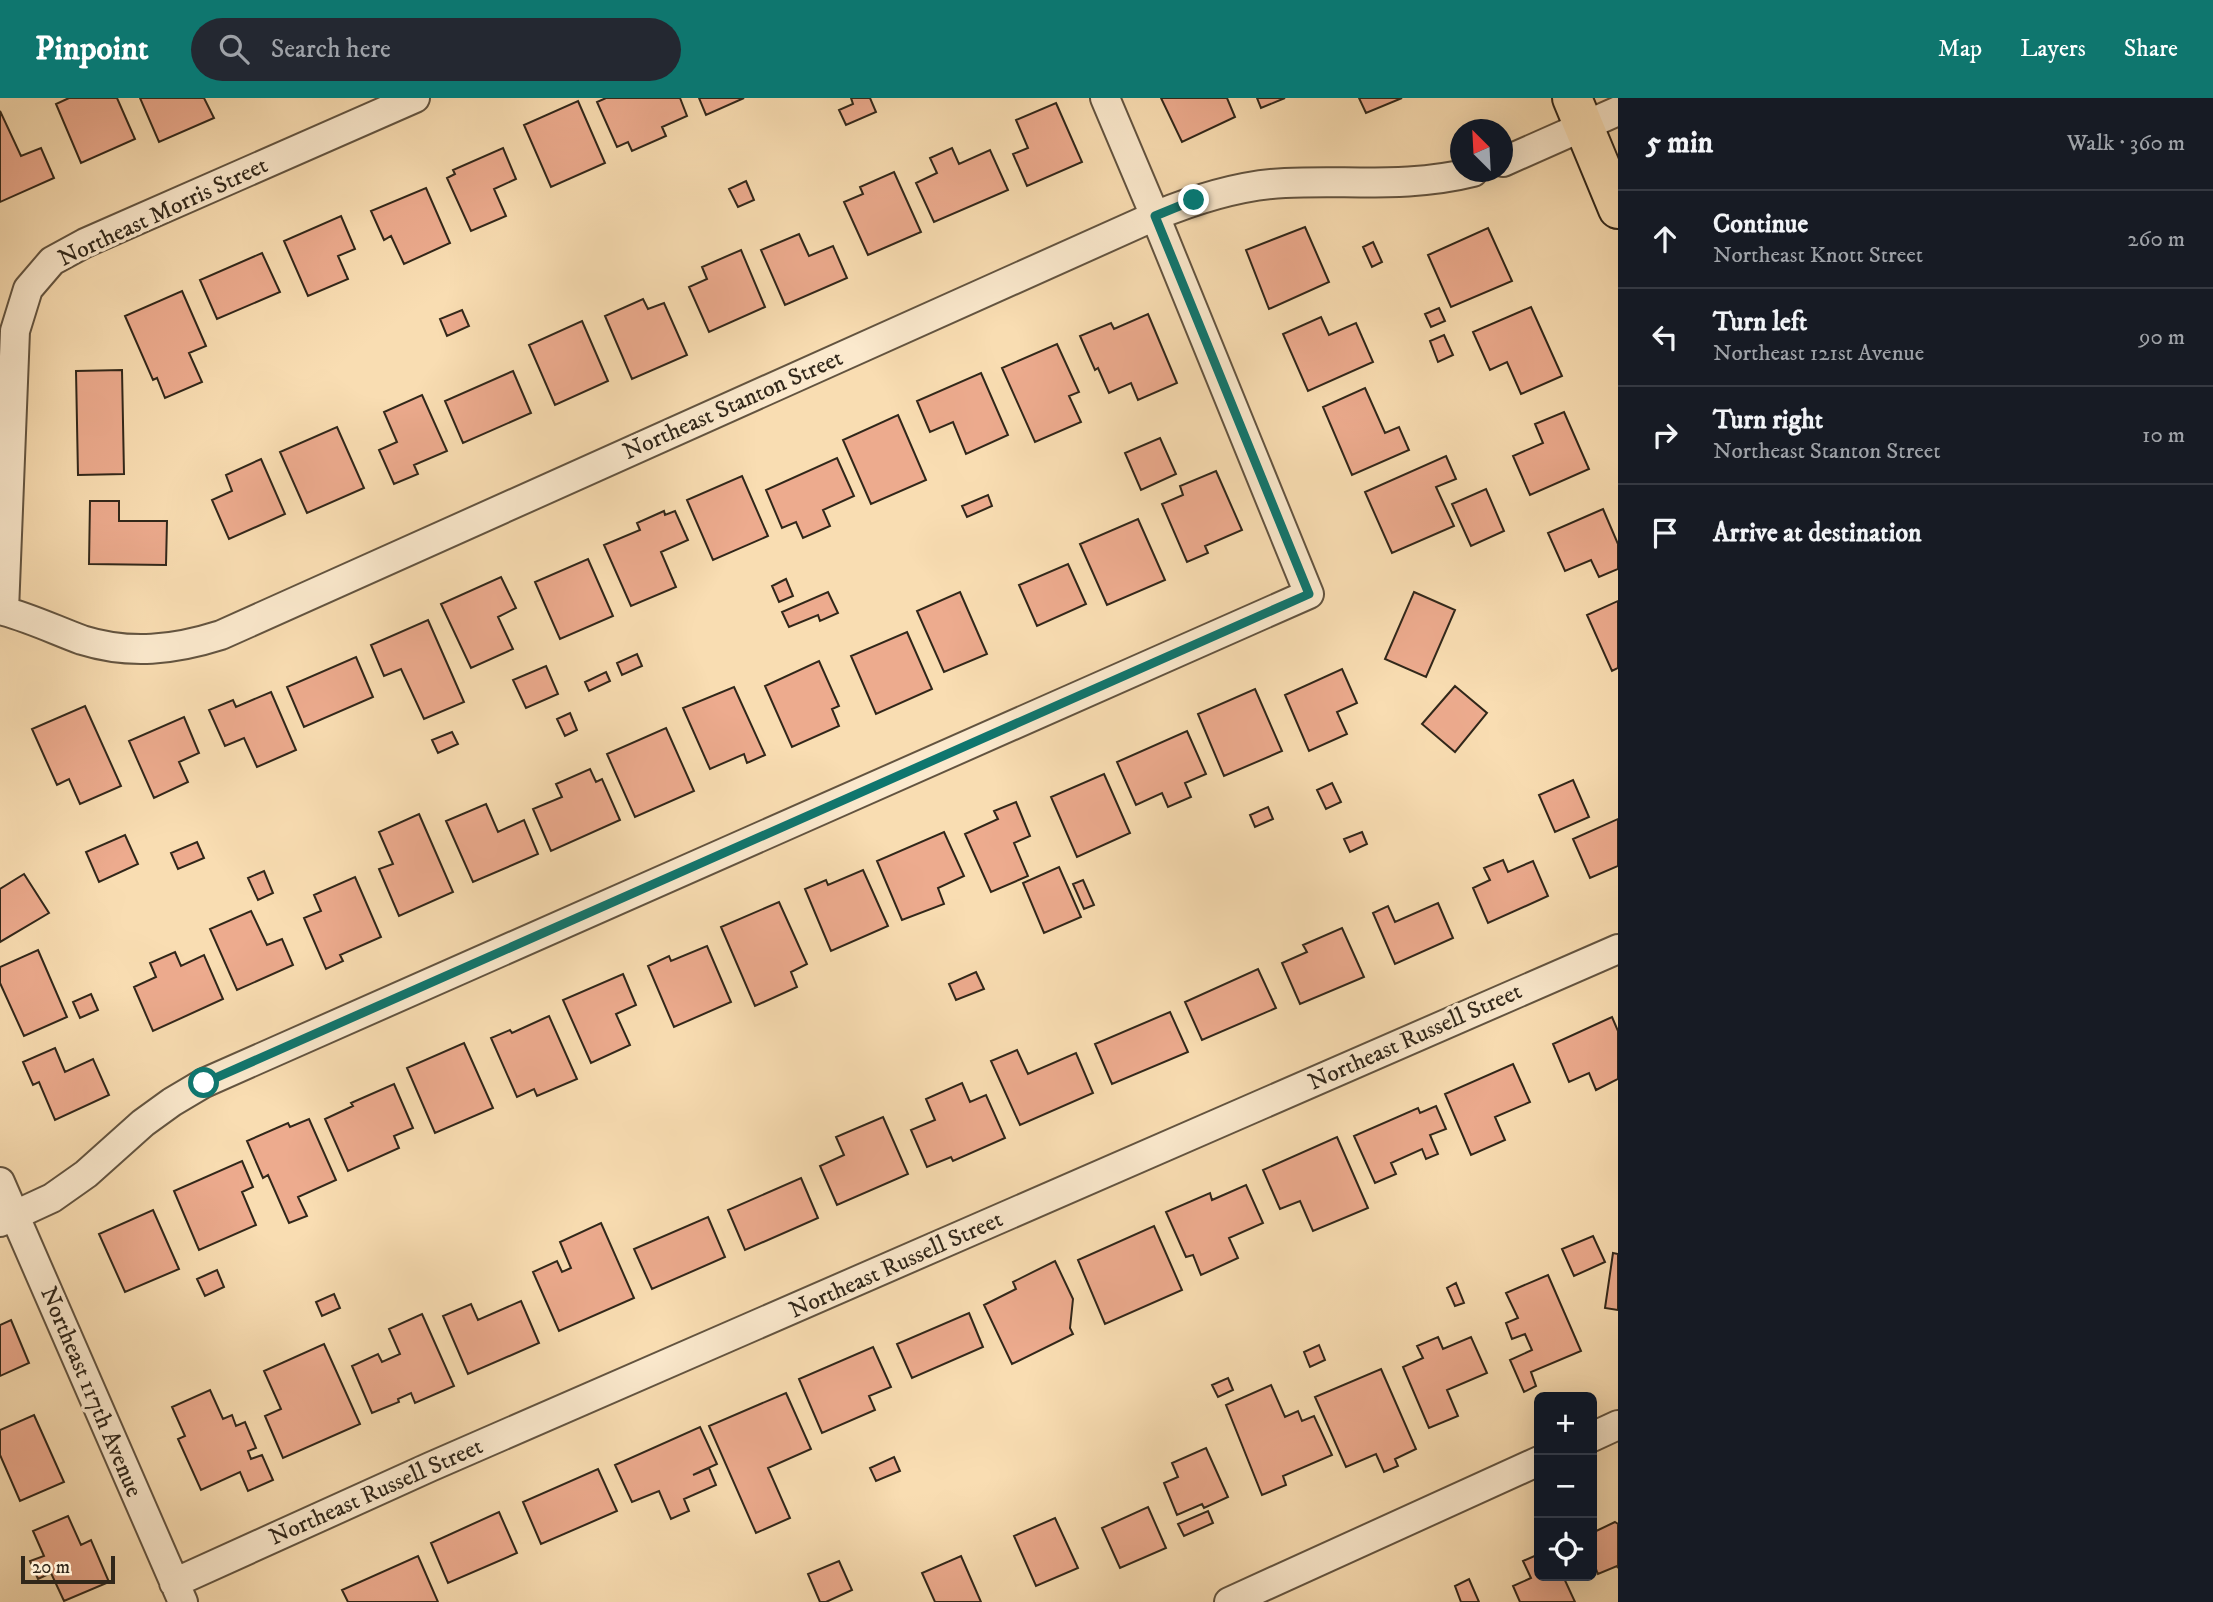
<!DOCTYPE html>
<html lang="en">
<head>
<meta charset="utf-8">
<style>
  :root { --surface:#171b24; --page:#242831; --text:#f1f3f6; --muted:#9ea1a6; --line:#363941; --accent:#0f766e }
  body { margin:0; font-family:"IM FELL DW Pica",serif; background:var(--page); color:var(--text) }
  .controls { position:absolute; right:21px; bottom:21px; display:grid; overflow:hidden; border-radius:10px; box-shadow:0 7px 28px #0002 }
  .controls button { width:63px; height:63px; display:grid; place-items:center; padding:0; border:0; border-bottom:2px solid var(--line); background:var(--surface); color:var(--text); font:35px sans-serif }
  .compass { position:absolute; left:1450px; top:21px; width:63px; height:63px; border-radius:50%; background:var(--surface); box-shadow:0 7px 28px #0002; rotate:336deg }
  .scale { position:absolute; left:21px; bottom:18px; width:94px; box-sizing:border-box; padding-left:7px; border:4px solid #31271a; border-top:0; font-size:19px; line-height:24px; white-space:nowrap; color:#31271a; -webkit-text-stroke:5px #fbe9cd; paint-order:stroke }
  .stop { position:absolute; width:21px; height:21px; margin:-16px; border:5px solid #0f766e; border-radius:50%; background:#fff }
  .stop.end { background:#0f766e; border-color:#fff; box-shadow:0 2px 7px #0008 }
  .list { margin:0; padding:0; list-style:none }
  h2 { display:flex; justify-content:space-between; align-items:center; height:91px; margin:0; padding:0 28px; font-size:30px }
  h2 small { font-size:23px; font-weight:400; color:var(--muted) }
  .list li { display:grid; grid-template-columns:46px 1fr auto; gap:21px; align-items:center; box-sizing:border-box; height:98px; padding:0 28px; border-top:2px solid var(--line) }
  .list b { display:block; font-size:26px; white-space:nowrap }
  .list p { margin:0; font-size:23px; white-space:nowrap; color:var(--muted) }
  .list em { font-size:23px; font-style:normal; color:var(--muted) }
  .icon { flex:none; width:38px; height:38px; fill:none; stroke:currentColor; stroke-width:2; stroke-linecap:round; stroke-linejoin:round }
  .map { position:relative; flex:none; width:1618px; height:1504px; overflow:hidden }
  header { display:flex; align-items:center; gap:42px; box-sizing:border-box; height:98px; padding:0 35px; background:var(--accent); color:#fff }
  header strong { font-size:33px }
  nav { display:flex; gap:38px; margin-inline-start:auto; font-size:24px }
  .search { width:490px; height:63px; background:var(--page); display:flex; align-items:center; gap:18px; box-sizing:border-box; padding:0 24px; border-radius:38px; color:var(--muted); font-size:26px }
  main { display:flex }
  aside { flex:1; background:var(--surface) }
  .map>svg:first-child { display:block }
  .building { fill:#edab8e; stroke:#31271a; stroke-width:2 }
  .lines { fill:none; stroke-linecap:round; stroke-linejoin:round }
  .minor-casing { stroke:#635440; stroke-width:32 }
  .primary-casing { stroke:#31271a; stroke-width:42 }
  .minor { stroke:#fbe9cd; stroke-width:28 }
  .primary { stroke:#f9ddb2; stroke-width:38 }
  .route { stroke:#0f766e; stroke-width:9 }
  .labels { text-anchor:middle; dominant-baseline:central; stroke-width:7; stroke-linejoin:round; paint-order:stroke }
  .street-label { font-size:24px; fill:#31271a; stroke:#fbe9cd }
</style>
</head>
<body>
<header>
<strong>Pinpoint</strong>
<div class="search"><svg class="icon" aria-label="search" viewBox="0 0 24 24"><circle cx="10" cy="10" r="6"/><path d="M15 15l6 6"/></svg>Search here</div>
<nav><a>Map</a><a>Layers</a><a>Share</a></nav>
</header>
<main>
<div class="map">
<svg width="1618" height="1504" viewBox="0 0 1618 1504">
  <rect width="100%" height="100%" fill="#f9ddb2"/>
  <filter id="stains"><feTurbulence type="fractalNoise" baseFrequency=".00286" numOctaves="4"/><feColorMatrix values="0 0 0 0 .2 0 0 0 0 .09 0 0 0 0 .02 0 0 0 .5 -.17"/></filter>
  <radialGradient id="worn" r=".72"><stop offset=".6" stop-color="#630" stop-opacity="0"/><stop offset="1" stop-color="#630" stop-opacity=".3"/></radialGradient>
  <path class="building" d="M69,0H117L135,41L81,65L56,6Z
    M140,0H204L214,20L159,44Z
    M606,0H680L687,18L662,29L666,38L632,53L628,44L617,49L597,4Z
    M699,0H744L706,17Z
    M851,0H870L876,14L846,27L839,12L853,6Z
    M1161,0H1227L1235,19L1182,44Z
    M1257,0H1285L1261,10Z
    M1359,0H1402L1366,15Z
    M578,3L605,65L551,89L524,27Z
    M1056,5L1082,64L1027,88L1013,56L1028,50L1016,22Z
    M0,13L21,58L41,50L54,80L0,104Z
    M503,50L516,81L494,91L506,118L471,133L447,80L455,76L453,72Z
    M952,50L959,66L990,52L1008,92L934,124L916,85L937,75L930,60Z
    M894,74L921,134L868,157L844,104L863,96L860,89Z
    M746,83L754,102L738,109L729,91Z
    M426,90L450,145L404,166L391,138L384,142L371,113Z
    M341,118L355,151L338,158L348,181L308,198L284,143Z
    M1305,129L1329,184L1269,211L1246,152Z
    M1488,130L1512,183L1451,209L1428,157Z
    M799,136L809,158L833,148L847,180L785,207L761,152Z
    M1373,144L1382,164L1372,169L1363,149Z
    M741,152L765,209L709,234L689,189L707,181L702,169Z
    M262,155L280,194L217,221L200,182Z
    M182,193L206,248L189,255L202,284L165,300L157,280L153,282L125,218Z
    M643,201L648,211L664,205L687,257L632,281L605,218Z
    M1531,209L1562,278L1521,296L1507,264L1490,272L1473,234Z
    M1439,210L1445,223L1431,229L1425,216Z
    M462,212L469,228L447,238L440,221Z
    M1148,216L1177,285L1138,302L1131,285L1109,295L1098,270L1095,272L1080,238L1111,225L1114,231Z
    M1321,219L1329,237L1356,225L1373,264L1308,293L1283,236Z
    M582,223L608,283L555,307L529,247Z
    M1444,237L1453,257L1438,264L1430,243Z
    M1057,246L1079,294L1069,298L1081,324L1035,344L1002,270Z
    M122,272L124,376L78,377L76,273Z
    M513,273L531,315L463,345L445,303Z
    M981,275L1008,337L966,356L953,324L930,334L917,303Z
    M1365,290L1385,335L1399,329L1409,352L1352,377L1323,309Z
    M422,297L447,353L414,367L418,376L394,386L379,352L397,344L384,314Z
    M1564,314L1589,371L1530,397L1513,358L1543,345L1535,326Z
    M898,317L926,382L871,406L843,342Z
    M337,329L364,390L307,415L280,354Z
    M1160,340L1176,376L1141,392L1125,355Z
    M1446,358L1456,381L1436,389L1454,428L1392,455L1365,394Z
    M837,360L854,398L823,412L830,428L803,440L796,424L782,430L766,392Z
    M261,361L285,416L229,441L212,402L232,393L226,377Z
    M1216,373L1242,432L1205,448L1208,455L1187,464L1162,406L1183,397L1180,388Z
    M742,378L768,438L713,462L687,402Z
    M1486,391L1504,433L1471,448L1452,406Z
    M988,397L992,408L967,419L962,408Z
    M90,403H119V423H167L166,467L89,466Z
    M1603,411L1618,446V471L1599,479L1591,462L1565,473L1548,435Z
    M664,413L665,417L675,413L688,442L661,454L676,489L631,508L604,447L640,432L637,425Z
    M1138,421L1165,482L1107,507L1080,446Z
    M588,461L613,518L560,541L535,484Z
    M1068,466L1086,506L1037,528L1019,487Z
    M501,479L516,510L498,519L513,551L471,570L441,506Z
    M786,481L793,498L779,504L772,488Z
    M828,494L838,515L820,523L818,517L789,529L782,514Z
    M960,494L987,556L944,574L917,513Z
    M1414,494L1455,512L1426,579L1385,561Z
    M1618,503V570L1612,573L1587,517Z
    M428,522L464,604L424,621L401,571L384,578L371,547Z
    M907,534L932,591L876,616L851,558Z
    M637,556L642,568L622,577L617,565Z
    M356,559L373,599L304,629L287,589Z
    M819,563L839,608L832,611L839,628L792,649L765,588Z
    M546,568L558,596L526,610L513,582Z
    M1342,571L1357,605L1337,614L1347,636L1309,653L1285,597Z
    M606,574L610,583L589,593L585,584Z
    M1455,588L1487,615L1455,654L1422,626Z
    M734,589L765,657L747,665L744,656L710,671L683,610Z
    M1255,591L1282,653L1224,678L1198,616Z
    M271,594L296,652L257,669L244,640L225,648L209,612L233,602L236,609Z
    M85,608L121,688L80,706L69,681L57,687L32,631Z
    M570,615L577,632L565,638L557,621Z
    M184,619L199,655L179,664L188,684L154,700L129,643Z
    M666,630L694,693L635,719L607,656Z
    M1187,633L1206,676L1185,685L1191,699L1168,709L1162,695L1136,707L1117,664Z
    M452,634L458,646L438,655L432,642Z
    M590,671L596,684L602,681L620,722L551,753L533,711L562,699L556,686Z
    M1104,676L1130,735L1077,759L1051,699Z
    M1573,682L1589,719L1555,734L1539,697Z
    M1332,685L1341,704L1326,711L1317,692Z
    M1016,704L1030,738L1014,745L1028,778L991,794L965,736L998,721L994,713Z
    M486,706L498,734L524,722L538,756L473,784L446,723Z
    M1268,709L1273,721L1255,729L1250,717Z
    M419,716L453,794L399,818L379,771L393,766L379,734Z
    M1618,721V768L1590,780L1573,741Z
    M944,734L964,778L938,790L944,806L902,822L877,763Z
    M1362,734L1367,746L1350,754L1344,741Z
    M125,737L138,766L99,784L86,754Z
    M197,744L204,760L178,771L171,755Z
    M1503,762L1508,774L1533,763L1548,798L1488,825L1473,790L1490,782L1484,770Z
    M1059,769L1081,819L1044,835L1023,785Z
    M863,772L888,828L831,853L805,791L826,782L828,787Z
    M264,773L273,795L258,802L248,780Z
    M24,776L49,815L0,844V791Z
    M355,779L381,839L340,857L343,863L326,871L304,820L321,813L314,797Z
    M1083,782L1094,807L1084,811L1073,786Z
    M779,804L807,866L791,874L797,889L755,908L721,829Z
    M1438,805L1453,840L1395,866L1373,815L1388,808L1395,824Z
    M251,813L267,847L282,841L293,867L237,892L210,831Z
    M1342,830L1364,879L1300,906L1282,865L1307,854L1303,847Z
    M707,848L731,904L674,929L648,868L669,858L671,863Z
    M38,852L67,919L24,938L0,885V869Z
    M175,854L181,868L204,857L223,901L153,933L134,889L156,879L150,865Z
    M1258,871L1276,910L1202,942L1185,904Z
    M976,874L984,891L956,902L949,886Z
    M623,876L636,907L616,916L630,947L591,965L563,902Z
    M91,896L98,912L80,920L73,904Z
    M1170,914L1188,954L1112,986L1095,946Z
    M549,918L577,981L537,998L534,991L517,999L491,940L510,932L512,935Z
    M1612,919L1618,933V981L1596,992L1589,975L1569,984L1553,946Z
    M464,945L493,1010L435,1035L407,970Z
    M55,950L65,974L93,961L109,997L55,1022L39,984L33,987L23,964Z
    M1017,952L1028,976L1076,955L1093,995L1020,1027L991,963Z
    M1513,966L1530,1004L1495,1019L1505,1042L1471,1057L1445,996Z
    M962,985L970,1004L986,997L1005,1040L953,1063L951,1059L927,1069L911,1032L935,1022L926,1001Z
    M394,986L413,1030L394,1038L399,1050L348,1073L325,1021L353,1008L351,1005Z
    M1436,1008L1446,1031L1430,1037L1438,1056L1426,1061L1422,1051L1391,1065L1396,1076L1375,1085L1354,1038L1418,1010L1420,1015Z
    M883,1019L908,1076L837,1107L820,1068L844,1057L836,1039Z
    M309,1021L336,1082L298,1099L307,1118L289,1125L268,1077L263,1080L247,1043L288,1025L290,1029Z
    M1337,1039L1368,1110L1313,1133L1300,1103L1280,1111L1263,1072Z
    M242,1063L253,1089L242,1094L256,1127L199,1152L174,1093Z
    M801,1080L818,1120L745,1152L728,1112Z
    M1246,1087L1263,1125L1229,1140L1238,1160L1201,1177L1193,1157L1186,1159L1166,1114L1210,1095L1212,1102Z
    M153,1112L179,1171L125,1194L99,1136Z
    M708,1119L725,1159L652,1191L634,1151Z
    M601,1125L634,1200L559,1233L533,1174L557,1163L562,1174L571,1170L560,1144Z
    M1154,1128L1182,1192L1105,1226L1078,1162Z
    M1593,1138L1605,1164L1574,1178L1562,1151Z
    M1613,1155L1618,1156V1212L1605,1210Z
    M1055,1163L1073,1201L1070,1230L1073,1236L1012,1266L984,1207L1016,1191L1013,1184Z
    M217,1172L224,1189L205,1198L197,1181Z
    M1548,1177L1581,1253L1531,1274L1536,1288L1524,1294L1510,1262L1532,1252L1525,1236L1512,1241L1506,1225L1518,1220L1506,1195Z
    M1456,1185L1464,1205L1455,1208L1447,1190Z
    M334,1196L340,1210L322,1218L316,1204Z
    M521,1203L539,1245L468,1276L443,1218L471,1206L478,1222Z
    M969,1215L983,1249L912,1280L897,1246Z
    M422,1216L454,1288L415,1305L411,1295L398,1301L399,1304L372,1315L352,1268L378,1256L382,1264L400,1256L389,1231Z
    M11,1222L29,1265L0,1278V1227Z
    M1438,1239L1443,1251L1471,1239L1487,1275L1447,1292L1458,1318L1429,1330L1403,1269L1423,1260L1417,1248Z
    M324,1246L360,1326L283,1360L265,1318L281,1311L264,1273Z
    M1319,1247L1325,1262L1310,1269L1304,1254Z
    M873,1249L891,1289L869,1298L875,1312L822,1335L799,1281Z
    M1381,1271L1416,1351L1395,1361L1398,1368L1384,1374L1376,1356L1346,1369L1315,1299Z
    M1228,1280L1233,1292L1218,1299L1212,1287Z
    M1271,1287L1285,1319L1298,1313L1302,1323L1314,1318L1332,1357L1283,1378L1286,1387L1262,1397L1226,1307Z
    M210,1292L223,1321L232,1317L236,1328L245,1324L256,1350L248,1353L251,1361L262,1357L273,1382L248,1393L240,1374L201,1392L178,1341L185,1338L172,1309Z
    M786,1295L811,1351L768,1370L790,1420L756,1435L709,1328Z
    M34,1317L64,1384L20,1403L0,1357V1332Z
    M700,1329L717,1366L693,1377L709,1370L716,1387L684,1401L689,1413L671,1421L659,1393L632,1404L615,1367Z
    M1206,1350L1228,1399L1204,1410L1202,1406L1177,1417L1164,1385L1178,1379L1172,1365Z
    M894,1359L900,1373L876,1383L870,1370Z
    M598,1371L617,1413L541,1446L523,1404Z
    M1148,1409L1166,1450L1120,1470L1102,1430Z
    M1208,1413L1213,1425L1184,1438L1178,1426Z
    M499,1414L517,1455L448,1485L431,1445Z
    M68,1418L81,1447L91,1442L109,1484L64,1503L51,1475L38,1481L30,1463L44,1458L33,1433Z
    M1055,1420L1078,1470L1036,1488L1014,1438Z
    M1615,1424L1618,1426V1470L1617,1468L1598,1476L1592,1461V1435Z
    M1539,1456V1478H1563L1575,1504H1520L1513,1488L1531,1480L1523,1463Z
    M418,1458L438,1504H348L342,1492Z
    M961,1458L981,1504H935L922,1475Z
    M839,1463L852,1492L826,1504H820L808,1476Z
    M1469,1481L1479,1504H1461L1455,1488Z"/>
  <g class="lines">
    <defs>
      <path id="minor" d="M1503,64L1618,13
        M0,512C28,519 55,532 82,542C130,557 174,552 221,537L1155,118C1196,101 1240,87 1285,85C1348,82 1410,90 1473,74
        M4,513L15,233L28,191L52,163L85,145L415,0
        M0,1084L183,1504
        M0,1124L52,1100L86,1076L143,1025L172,1004L204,985L1309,496L1155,118L1105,0
        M1592,1339L1618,1327
        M174,1485L430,1369L1618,851
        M1229,1504L1539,1363"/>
      <path id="primary" d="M1572,0L1618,111"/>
    </defs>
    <use href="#minor" class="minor-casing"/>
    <use href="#primary" class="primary-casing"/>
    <use href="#minor" class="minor"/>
    <use href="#primary" class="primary"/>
  </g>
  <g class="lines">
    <path class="route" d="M204,985L1309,496L1155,118L1194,102"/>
  </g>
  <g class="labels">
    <g class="street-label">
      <text transform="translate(163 114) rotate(-25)">Northeast Morris Street</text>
      <text transform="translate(733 307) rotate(-24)">Northeast Stanton Street</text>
      <text transform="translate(1415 939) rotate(-24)">Northeast Russell Street</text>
      <text transform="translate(896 1167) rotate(-24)">Northeast Russell Street</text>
      <text transform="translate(91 1294) rotate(67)">Northeast 117th Avenue</text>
      <text transform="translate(376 1394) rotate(-24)">Northeast Russell Street</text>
    </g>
  </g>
  <rect width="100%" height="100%" filter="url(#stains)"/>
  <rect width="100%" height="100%" fill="url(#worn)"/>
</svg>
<div class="controls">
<button>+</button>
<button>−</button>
<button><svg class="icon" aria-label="locate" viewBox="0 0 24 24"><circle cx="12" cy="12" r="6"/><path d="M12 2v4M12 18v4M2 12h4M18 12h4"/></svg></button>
</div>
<svg class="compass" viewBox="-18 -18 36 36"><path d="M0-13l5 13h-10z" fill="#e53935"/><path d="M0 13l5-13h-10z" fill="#9ea1a6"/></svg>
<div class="scale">20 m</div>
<div class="stop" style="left:204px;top:985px"></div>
<div class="stop end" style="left:1194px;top:102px"></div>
</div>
<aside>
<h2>5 min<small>Walk · 360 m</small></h2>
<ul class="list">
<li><svg class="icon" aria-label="ahead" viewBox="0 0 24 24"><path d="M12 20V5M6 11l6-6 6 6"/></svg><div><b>Continue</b><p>Northeast Knott Street</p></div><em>260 m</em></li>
<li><svg class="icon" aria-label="left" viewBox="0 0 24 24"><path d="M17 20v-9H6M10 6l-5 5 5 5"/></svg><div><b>Turn left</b><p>Northeast 121st Avenue</p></div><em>90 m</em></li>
<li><svg class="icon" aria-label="right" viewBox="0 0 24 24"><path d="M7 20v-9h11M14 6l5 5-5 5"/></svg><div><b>Turn right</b><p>Northeast Stanton Street</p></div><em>10 m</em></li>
<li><svg class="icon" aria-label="arrive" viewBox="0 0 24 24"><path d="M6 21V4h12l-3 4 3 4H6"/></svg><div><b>Arrive at destination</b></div></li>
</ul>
</aside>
</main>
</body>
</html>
